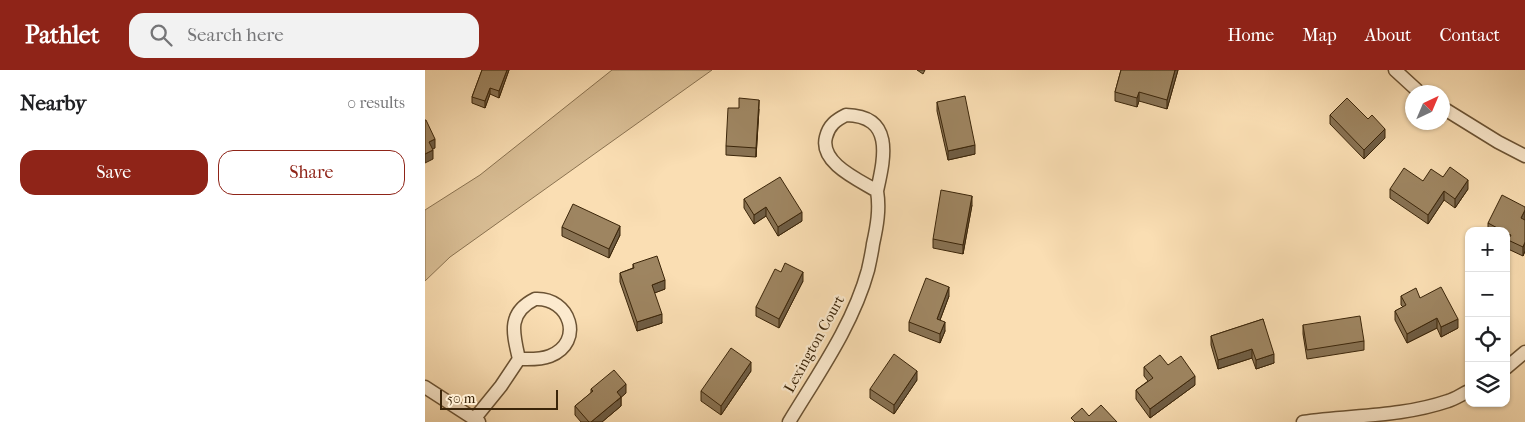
<!DOCTYPE html>
<html lang="en">
<head>
<meta charset="utf-8">
<style>
  :root { --surface:#fff; --page:#f2f2f2; --text:#202124; --muted:#757577; --line:#e0e0e0; --accent:#8f2418 }
  body { margin:0; font-family:"IM FELL French Canon",serif; background:var(--page); color:var(--text) }
  .controls { position:absolute; right:15px; bottom:15px; display:grid; overflow:hidden; border-radius:10px; box-shadow:0 1px 4px #0004 }
  .controls button { width:45px; height:45px; display:grid; place-items:center; padding:0; border:0; border-bottom:1px solid var(--line); background:var(--surface); color:var(--text); font:25px sans-serif }
  .compass { position:absolute; left:980px; top:15px; width:45px; height:45px; border-radius:50%; background:var(--surface); box-shadow:0 1px 4px #0004; rotate:44deg }
  .scale { position:absolute; left:15px; bottom:12px; width:118px; box-sizing:border-box; padding-left:5px; border:2px solid #3b2509; border-top:0; font-size:14px; line-height:18px; white-space:nowrap; color:#3b2509; -webkit-text-stroke:4px #fceace; paint-order:stroke }
  .list { margin:0; padding:0; list-style:none }
  h2 { display:flex; justify-content:space-between; align-items:center; height:65px; margin:0; padding:0 20px; font-size:21px }
  h2 small { font-size:16px; font-weight:400; color:var(--muted) }
  .actions { display:flex; gap:10px; padding:15px 20px }
  .actions a { flex:1; padding:11px 0; border:1px solid var(--accent); border-radius:15px; text-align:center; font-size:18px; color:var(--accent) }
  .actions .main { background:var(--accent); color:#fff }
  .icon { flex:none; width:28px; height:28px; fill:none; stroke:currentColor; stroke-width:2; stroke-linecap:round; stroke-linejoin:round }
  .map { position:relative; flex:none; width:1100px; height:352px; overflow:hidden }
  header { display:flex; align-items:center; gap:30px; box-sizing:border-box; height:70px; padding:0 25px; background:var(--accent); color:#fff }
  header strong { font-size:24px }
  nav { display:flex; gap:28px; margin-inline-start:auto; font-size:18px }
  .search { width:350px; height:45px; background:var(--page); display:flex; align-items:center; gap:12px; box-sizing:border-box; padding:0 18px; border-radius:15px; color:var(--muted); font-size:19px }
  main { display:flex }
  aside { flex:1; background:var(--surface) }
  .map>svg:first-child { display:block }
  .green { fill:#dabf96; stroke:#8a7250 }
  .lines { fill:none; stroke-linecap:round; stroke-linejoin:round }
  .minor-casing { stroke:#6b5334; stroke-width:15 }
  .minor { stroke:#fceace; stroke-width:12 }
  .wall { fill:#887253; stroke:#3b2509 }
  .shaded-wall { fill:#6f5d44; stroke:#3b2509 }
  .building { fill:#9e8561; stroke:#3b2509 }
  .labels { text-anchor:middle; dominant-baseline:central; stroke-width:4.5; stroke-linejoin:round; paint-order:stroke }
  .street-label { font-size:15px; fill:#3b2509; stroke:#fceace }
</style>
</head>
<body>
<header>
<strong>Pathlet</strong>
<div class="search"><svg class="icon" aria-label="search" viewBox="0 0 24 24"><circle cx="10" cy="10" r="6"/><path d="M15 15l6 6"/></svg>Search here</div>
<nav><a>Home</a><a>Map</a><a>About</a><a>Contact</a></nav>
</header>
<main>
<aside>
<h2>Nearby<small>0 results</small></h2>
<ul class="list">
</ul>
<div class="actions"><a class="main">Save</a><a>Share</a></div>
</aside>
<div class="map">
<svg width="1100" height="352" viewBox="0 0 1100 352">
  <rect width="100%" height="100%" fill="#fadeb3"/>
  <filter id="stains"><feTurbulence type="fractalNoise" baseFrequency=".004" numOctaves="4"/><feColorMatrix values="0 0 0 0 .2 0 0 0 0 .09 0 0 0 0 .02 0 0 0 .5 -.17"/></filter>
  <radialGradient id="worn" r=".72"><stop offset=".6" stop-color="#630" stop-opacity="0"/><stop offset="1" stop-color="#630" stop-opacity=".3"/></radialGradient>
  <path class="green" d="M187,0H287L25,187L0,211V140L55,105Z"/>
  <g class="lines">
    <defs>
      <path id="minor" d="M970,0L994,22
        M1018,38L1073,72L1100,86
        M421,45C470,46 459,89 452,121C434,110 394,93 401,67C404,55 411,50 421,45Z
        M110,229C145,227 160,272 125,286C115,290 104,289 94,289C88,263 82,243 110,229Z
        M1081,298L1100,282
        M0,317L54,352
        M50,348L76,316L94,289
        M364,352C393,304 428,255 443,200C445,191 447,182 448,174C452,156 455,139 452,121
        M878,352C927,345 976,347 1023,331C1030,329 1037,324 1044,321"/>
    </defs>
    <use href="#minor" class="minor-casing"/>
    <use href="#minor" class="minor"/>
  </g>
  <path class="wall" d="M57,0H84L74,28L65,24L60,38L47,33V27Z
    M492,0H500L498,4Z
    M696,0H753L742,39L714,31L712,37L690,31V22Z
    M512,32L550,84L523,90L512,41Z
    M334,39L331,87L301,85V76Z
    M905,45L960,68L939,89L905,54Z
    M1018,107L1043,119L1030,138L1019,130L1003,154L965,128V119L998,111Z
    M319,129L377,151L353,166L341,146L329,154L319,138Z
    M547,135L538,184L508,178V169Z
    M1100,150V181L1098,186L1083,179V173L1081,172V161H1063V153Z
    M137,157L195,165L184,188L137,166Z
    M208,194L240,219L229,223L237,253L212,261L195,212V203L208,198Z
    M356,202L378,211L354,258L331,246V237Z
    M524,226L515,250L520,261L515,273L484,261V252Z
    M976,226L995,228L1033,258L1016,267L1012,258L982,273L970,250V241L978,237L976,235Z
    M838,249L849,293L831,299L827,288L793,299L786,275V266Z
    M878,255L939,271V280L882,289L878,264Z
    M743,295L770,315L725,348L711,329V320L723,311L719,306V297Z
    M326,301L296,345L276,331V321Z
    M492,310L469,344L445,328V319Z
    M166,319L201,323L196,327V336L177,352H156L150,345V336L166,323Z"/>
  <path class="shaded-wall" d="M82,0H84L74,28V21Z
    M750,0H753L742,39V30Z
    M65,18V24L60,38V31Z
    M714,22V31L712,37V28Z
    M334,30V39L331,87V78Z
    M960,59V68L939,89V80Z
    M10,69V78L4,81V72Z
    M550,75V84L523,90V81Z
    M8,80V89L0,93V84Z
    M1043,110V119L1030,138V129Z
    M1019,121V130L1003,154V145Z
    M547,126V135L538,184V175Z
    M341,137V146L329,154V145Z
    M1100,140V149L1096,157V148Z
    M377,142V151L353,166V157Z
    M195,156V165L184,188V179Z
    M1100,172V181L1098,186V177Z
    M378,202V211L354,258V249Z
    M240,210V219L227,224V215Z
    M524,217V226L512,258V249Z
    M237,244V253L212,261V252Z
    M1012,248V258L982,273V264Z
    M1033,249V258L1016,267V257Z
    M520,252V261L515,273V264Z
    M827,279V288L793,299V290Z
    M849,284V293L831,299V290Z
    M326,292V301L296,345V336Z
    M492,301V310L469,344V335Z
    M770,306V315L725,348V339Z
    M201,314V323L192,331V322Z
    M196,327V336L177,352H166Z"/>
  <path class="building" d="M57,0H82L74,21L65,18L60,31L47,27Z
    M696,0H750L742,30L714,22L712,28L690,22Z
    M540,26L550,75L523,81L512,32Z
    M314,28L334,30L331,78L301,76L303,38H314Z
    M922,28L943,49L947,45L960,59L939,80L905,45Z
    M0,50H1L10,69L4,72L8,80L0,84Z
    M1025,97L1043,110L1030,129L1019,121L1003,145L965,119L979,98L998,111L1006,99L1018,107Z
    M355,107L377,142L353,157L341,137L329,145L319,129Z
    M516,120L547,126L538,175L508,169Z
    M1077,125L1100,137V140L1096,148L1100,150V172L1098,177L1083,170L1086,165L1081,163V161H1078L1063,153Z
    M148,134L195,156L184,179L137,157Z
    M232,186L240,210L227,215L237,244L212,252L195,203L209,198L208,194Z
    M360,193L378,202L354,249L331,237L350,199L356,202Z
    M501,208L524,217L512,249L520,252L515,264L484,252Z
    M1016,217L1033,249L1016,257L1012,248L982,264L970,241L981,235L976,226L991,218L995,228Z
    M935,246L939,271L882,280L878,255Z
    M838,249L849,284L831,290L827,279L793,290L786,266Z
    M306,278L326,292L296,336L276,321Z
    M469,284L492,301L469,335L445,319Z
    M735,285L743,295L756,286L770,306L725,339L711,320L728,308L719,297Z
    M189,300L201,314L192,322L196,327L166,352H164L150,336L168,321L166,319Z
    M676,335L692,352H650L646,348L657,338L664,346Z"/>
  <g class="labels">
    <g class="street-label">
      <text transform="translate(389 274) rotate(-61)">Lexington Court</text>
    </g>
  </g>
  <rect width="100%" height="100%" filter="url(#stains)"/>
  <rect width="100%" height="100%" fill="url(#worn)"/>
</svg>
<div class="controls">
<button>+</button>
<button>−</button>
<button><svg class="icon" aria-label="locate" viewBox="0 0 24 24"><circle cx="12" cy="12" r="6"/><path d="M12 2v4M12 18v4M2 12h4M18 12h4"/></svg></button>
<button><svg class="icon" aria-label="layers" viewBox="0 0 24 24"><path d="M12 4l9 5-9 5-9-5zM3 14l9 5 9-5"/></svg></button>
</div>
<svg class="compass" viewBox="-18 -18 36 36"><path d="M0-13l5 13h-10z" fill="#e53935"/><path d="M0 13l5-13h-10z" fill="#757577"/></svg>
<div class="scale">50 m</div>
</div>
</main>
</body>
</html>
